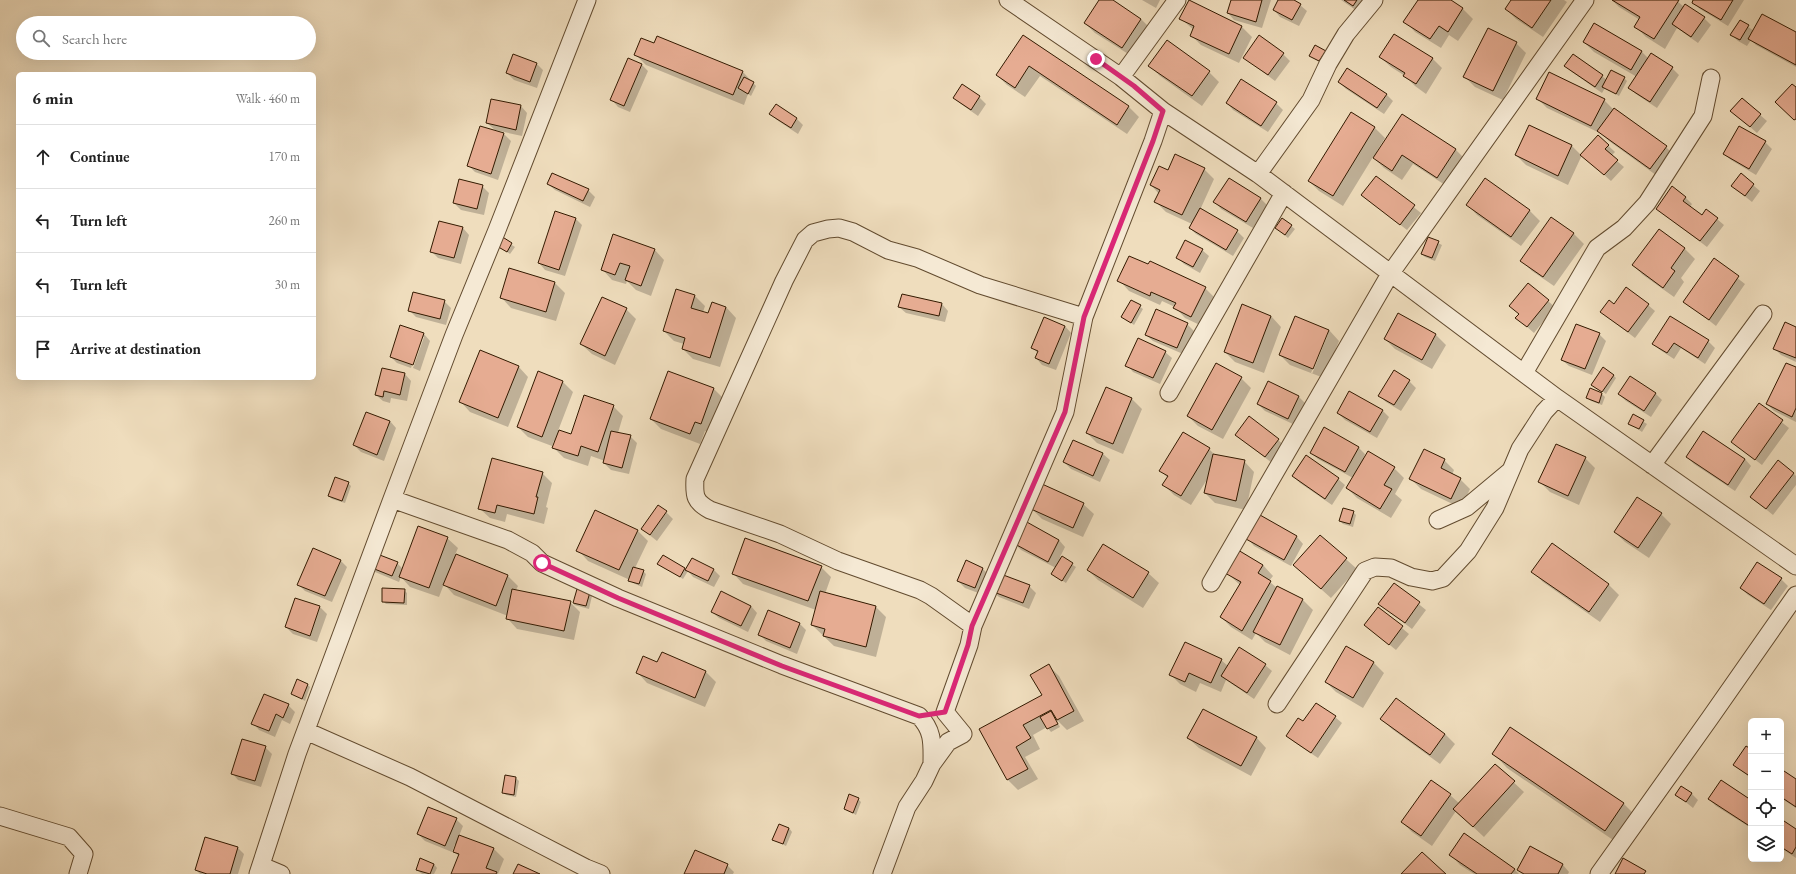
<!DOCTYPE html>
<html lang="en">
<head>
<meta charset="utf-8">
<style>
  :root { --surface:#fff; --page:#f2f2f2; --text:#222; --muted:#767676; --line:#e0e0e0 }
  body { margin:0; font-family:"EB Garamond",serif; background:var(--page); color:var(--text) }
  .controls { position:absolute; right:12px; bottom:12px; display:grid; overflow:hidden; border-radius:6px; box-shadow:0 4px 16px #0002 }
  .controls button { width:36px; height:36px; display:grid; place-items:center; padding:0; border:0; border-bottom:1px solid var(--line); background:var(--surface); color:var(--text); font:20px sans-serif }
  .stop { position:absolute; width:12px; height:12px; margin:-9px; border:3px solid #db2777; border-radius:50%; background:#fff }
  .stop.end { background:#db2777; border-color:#fff; box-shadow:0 1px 4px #0008 }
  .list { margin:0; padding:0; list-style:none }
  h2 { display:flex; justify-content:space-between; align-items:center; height:52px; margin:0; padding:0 16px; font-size:17px }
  h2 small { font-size:13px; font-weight:400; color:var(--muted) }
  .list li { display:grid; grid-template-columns:26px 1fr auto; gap:12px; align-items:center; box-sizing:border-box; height:64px; padding:0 16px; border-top:1px solid var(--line) }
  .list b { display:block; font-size:15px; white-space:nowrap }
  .list em { font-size:13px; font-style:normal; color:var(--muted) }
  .icon { flex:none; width:22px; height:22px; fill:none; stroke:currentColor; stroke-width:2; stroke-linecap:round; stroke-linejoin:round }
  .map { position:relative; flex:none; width:1796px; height:874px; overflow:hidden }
  .search { position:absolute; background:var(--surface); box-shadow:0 4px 16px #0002; left:16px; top:16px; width:300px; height:44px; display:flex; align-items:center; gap:10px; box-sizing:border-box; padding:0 14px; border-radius:22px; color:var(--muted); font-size:15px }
  .panel { position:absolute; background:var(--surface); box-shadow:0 4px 16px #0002; left:16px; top:72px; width:300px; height:308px; border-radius:6px }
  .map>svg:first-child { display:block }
  .shadow { fill:#0003; fill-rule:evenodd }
  .building { fill:#e6ac92; stroke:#331a00 }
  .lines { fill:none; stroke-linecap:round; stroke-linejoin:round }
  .street-casing { stroke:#624b2f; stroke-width:19 }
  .street { stroke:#f5e9d4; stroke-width:17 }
  .route { stroke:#db2777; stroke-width:5 }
</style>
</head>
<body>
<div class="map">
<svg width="1796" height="874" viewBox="0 0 1796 874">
  <rect width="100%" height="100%" fill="#efddbd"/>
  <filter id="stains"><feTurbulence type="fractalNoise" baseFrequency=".005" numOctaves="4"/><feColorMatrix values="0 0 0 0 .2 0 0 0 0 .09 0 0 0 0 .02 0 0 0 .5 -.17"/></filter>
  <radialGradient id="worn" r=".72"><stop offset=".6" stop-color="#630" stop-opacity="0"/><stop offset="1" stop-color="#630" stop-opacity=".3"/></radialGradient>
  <path class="shadow" d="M1100,0H1111L1141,19L1151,29L1133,57L1095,33L1085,23Z
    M1142,0H1160L1156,8Z
    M1232,0H1271L1262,28L1234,20L1228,13Z
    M1279,0H1292L1300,5L1307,11L1299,26L1280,17L1274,10Z
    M1341,0H1374L1363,15Z
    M1419,0H1449L1463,9L1473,19L1458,41L1449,35L1441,48L1415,32L1405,21Z
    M1512,0H1564L1567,2L1543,37L1516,19L1506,9Z
    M1612,0H1676L1684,7L1704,18L1711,25L1698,43L1677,28L1665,49L1646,37L1636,27L1640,20L1619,7Z
    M1695,0H1744L1728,26L1700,9L1693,2Z
    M1181,19L1242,27L1252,37L1239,63L1201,45L1191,35L1194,30Z
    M1740,21L1754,31L1796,34V67L1756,45L1751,40L1747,46L1738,41L1732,35Z
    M658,37L743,72L756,86L751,96L748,94L744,105L646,65L636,55L655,44Z
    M1023,37L1129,107L1139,117L1127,134L1040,76L1025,97L1007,85L997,75Z
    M1584,42L1642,52L1649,59L1672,68L1679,75L1657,108L1636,94L1630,88L1637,77L1594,52Z
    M1516,43L1526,53L1503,100L1475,87L1465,77Z
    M1325,51L1328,55L1323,64L1310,56Z
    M1283,54L1290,61L1275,81L1244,57Z
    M1573,55L1607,80L1624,78L1627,81L1619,96L1605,88L1602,93L1572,72L1566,66Z
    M1380,57L1432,58L1442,68L1426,94L1415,86L1405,76L1391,67Z
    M536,63L543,70L537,88L514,80L507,73Z
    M641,64L648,71L630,112L618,107L612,100Z
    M1150,66L1209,72L1219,82L1202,106L1160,76Z
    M1339,82L1386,94L1393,101L1384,114L1346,89Z
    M962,86L979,97L986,104L978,116L961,104L954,98Z
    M1537,98L1604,100L1614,110L1666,147L1676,157L1660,178L1609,141L1602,134L1547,108Z
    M1742,99L1767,121L1757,133L1732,111Z
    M1227,103H1276L1283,110L1268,132L1233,110Z
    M521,106L527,113L522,136L495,130L487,123Z
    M1351,113L1375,128L1385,138L1377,151L1378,152L1403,115L1456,150L1466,160L1448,187L1413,164L1402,180L1384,168L1373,157L1343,206L1319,191L1309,181Z
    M770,114L797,119L803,125L798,134L777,120Z
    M1530,126L1572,146L1581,155L1598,136L1615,152L1611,156L1624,167L1611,181L1582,155L1568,185L1526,165L1516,155Z
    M481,127L504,134L511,141L498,180L475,172L469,166Z
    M1740,127L1765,142L1772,149L1756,175L1731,160L1724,154Z
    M1204,169L1214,179L1200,210L1237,231L1244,238L1233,256L1196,234L1190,228L1192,224L1166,212L1156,202L1159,194L1151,185L1168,171Z
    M1741,175L1760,191L1752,202L1732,186Z
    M1376,177L1421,213L1407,230L1362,195Z
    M1486,179L1530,211L1540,221L1521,246L1477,215L1467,204Z
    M548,184L588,190L595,197L590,207L555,190Z
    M482,186L489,193L484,215L461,210L454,203Z
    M1685,197L1692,204L1690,207L1702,216L1717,219L1724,225L1707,247L1657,209Z
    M1260,198L1267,205L1253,228L1221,209L1215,202Z
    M575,218L582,225L565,276L545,270L539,263Z
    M1551,218L1574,234L1584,244L1554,286L1532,271L1522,261Z
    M1282,219L1295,229L1288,238L1276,228Z
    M463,228L469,235L461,264L438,258L431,251Z
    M1659,230L1685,249L1695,259L1681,278L1684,282L1674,297L1643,275L1633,265Z
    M501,238L515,247L510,254L497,245Z
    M1428,238L1442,245L1435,261L1425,257L1422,254Z
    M654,249L664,260L651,296L636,290L627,281L626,284L612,280L602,269Z
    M1202,250L1209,256L1200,273L1184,264L1177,257Z
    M1714,260L1745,284L1716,326L1684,301Z
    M510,269L555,283L565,293L556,321L511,308L501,297Z
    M1119,280L1205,288L1215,298L1202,326L1185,318L1175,307L1162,301L1160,305L1129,291Z
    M1528,284L1555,307L1534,333L1517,318L1520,314Z
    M677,290L695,296L705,306L703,312L709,314L726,307L736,318L720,367L693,359L683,349L684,344L674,341L664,331Z
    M444,301L451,308L446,325L416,317L409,310Z
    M1132,301L1143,309L1134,325L1123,317Z
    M942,304L948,311L945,322L906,313L899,307Z
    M1614,305H1648L1655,311L1635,338L1601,312Z
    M1243,306L1271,316L1281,327L1264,373L1235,362L1225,352Z
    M626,309L636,319L615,365L592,354L581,344Z
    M1187,324L1194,331L1183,354L1153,341L1146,335Z
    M401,326L424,334L430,341L420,371L413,368L424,337H422L411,368L397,363L391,357Z
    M1065,326L1071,333L1056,370L1042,365L1036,358L1038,353L1032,348Z
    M1796,328V362L1781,355L1775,349Z
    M1329,330L1339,341L1324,378L1290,365L1280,355ZM1326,334H1328L1312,374L1311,373Z
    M1599,334L1606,341L1592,375L1569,366L1562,360Z
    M1436,335L1446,345L1432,369L1395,349L1385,339Z
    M1708,341L1715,348L1705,364L1681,348L1674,359L1660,350L1654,344Z
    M1165,352L1172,358L1160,384L1133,372L1127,365Z
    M518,366L528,377L508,427L470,412L460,401Z
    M1796,368V422L1774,411L1767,404Z
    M1394,372L1409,381L1416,388L1401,411L1386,402L1379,395Z
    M539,373L563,382L573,392L558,431L572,436L613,406L623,416L618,433L630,436L637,443L629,474L611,470L604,463L605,461L591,456L588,466L564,458L554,448L556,441H554L552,446L528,437L518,427Z
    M405,374L411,381L407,401L391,398L390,403L383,401L376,395Z
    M1613,375L1616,378L1606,394L1596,387Z
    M1241,378L1251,388L1223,439L1198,426L1188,416Z
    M1269,382L1299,397L1306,404L1295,425L1265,411L1258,404Z
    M1106,388L1132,399L1142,409L1123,454L1097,443L1087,433Z
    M714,389L724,399L711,433L705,431L700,444L661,429L651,419Z
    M1590,390L1602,394L1605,397L1602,405L1591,401L1588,398Z
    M1655,393L1662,400L1651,417L1626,401L1619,394Z
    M1759,404L1789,428L1762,465L1732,442Z
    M1382,410L1389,417L1377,438L1345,420L1338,413Z
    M1634,416L1647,424L1642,432L1629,423Z
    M390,421L396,428L384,461L361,452L354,445Z
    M1236,435L1278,440L1285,446L1272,463Z
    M1074,441L1103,454L1110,460L1100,482L1071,469L1064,462Z
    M1359,448L1365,454L1363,459L1394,468L1404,478L1395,494L1402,500L1391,518L1357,498L1347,488L1353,478L1318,459L1311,453Z
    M1209,449L1215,455L1244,461L1254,472L1246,510L1215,503L1205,493L1208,478L1191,505L1174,495L1164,485L1168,478L1161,471Z
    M1687,457L1745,459L1751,466L1735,491L1694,464Z
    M1585,458L1595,468L1579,505L1550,492L1540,482Z
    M1444,460L1454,470L1452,475L1460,479L1470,489L1461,508L1421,489L1411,479Z
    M542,473L552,483L546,507L548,508L544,524L507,514L505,522L490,518L479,508Z
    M1794,474L1796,476V485L1773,515L1751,497Z
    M1293,476L1338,479L1345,485L1332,505L1300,483Z
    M348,483L351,486L345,503L332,499L329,496Z
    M1638,498L1661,514L1671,524L1649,558L1625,542L1615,532Z
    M1083,504L1094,514L1083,537L1042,519L1032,509Z
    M666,512L673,519L657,541L642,529Z
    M1353,512L1356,515L1353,527L1343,524L1340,521Z
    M1260,517L1297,537L1303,544L1291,566L1254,546L1248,539Z
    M1025,523L1059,540L1065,547L1060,557L1076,567L1066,583L1052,574L1056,568L1021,550L1014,543Z
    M638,531L648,541L635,568L643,571L646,574L642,587L633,583L630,580L588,561L578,550Z
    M1320,536L1357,569L1331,598L1294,565Z
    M447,538L458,548L455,555L508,576L518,586L516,590L570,602L580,612L574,640L517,629L507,618L508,616L454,595L444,584L439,597L410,587L401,577L399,582L375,572L368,565L397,563L403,569Z
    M1552,545L1609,585L1619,595L1600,622L1543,582L1533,572Z
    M340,560L347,567L332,602L305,591L298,584Z
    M659,564L685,568L686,570H714L720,576L714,587L693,577L688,571L683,579Z
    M1263,565L1273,576L1269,581L1277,588L1303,600L1313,610L1290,655L1265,642L1256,633L1252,640L1231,627L1221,617L1240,585L1226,572Z
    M821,567L831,577L825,594L876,607L886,617L876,657L834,646L812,625L816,610L743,584L733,573Z
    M982,568L989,575L981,594L965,588L958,581Z
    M1088,570L1148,573L1159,583L1143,608L1098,580Z
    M1781,579L1788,586L1771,610L1748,595L1741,588Z
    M1394,584L1426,610L1412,629L1379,604Z
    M1029,586L1036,593L1029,609L999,597L992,591Z
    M404,590L407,593V605L386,604L383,601Z
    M577,590L589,593L592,596L589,609L574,605Z
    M722,592L751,606L757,613L748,632L719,618L712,612Z
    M295,599L320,607L327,614L317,642L293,634L286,627Z
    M1378,608L1409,634L1396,650L1365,625Z
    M799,623L806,630L797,654L766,641L759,634Z
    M1346,647L1374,663L1384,673L1363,708L1336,692L1326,682Z
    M662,653L706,672L716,682L705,707L647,683L637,672L658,663Z
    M1221,660L1228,666L1265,665L1272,671L1254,699L1226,680L1221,692L1200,683L1196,692L1180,684L1170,674Z
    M1049,666L1059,676L1084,721L1067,730L1056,719L1060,727L1051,732L1047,727L1033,735L1040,749L1025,757L1038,779L1018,790L1008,780L981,730L1043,696Z
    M307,684L310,687L305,701L292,694Z
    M288,705L295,712L290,724L282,720L275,737L259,730L253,723Z
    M1335,717L1342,723L1318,758L1294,742L1287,735L1303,722Z
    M1382,719L1445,734L1455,744L1440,764L1392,729Z
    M1511,729L1624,804L1637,817L1619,844L1507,768L1494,754Z
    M1256,737L1266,748L1251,776L1199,748L1188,738Z
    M265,747L272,754L261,787L238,780L232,773Z
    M1751,751V778L1734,765Z
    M1495,765L1524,792L1484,837L1456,811L1432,846L1412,832L1402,822L1450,795L1460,804Z
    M1781,771L1796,781V808L1781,798Z
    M506,777L516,778L519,781L516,797L506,795L503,792Z
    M1691,793L1698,800L1693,808L1677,795Z
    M858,799L861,802L856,815L845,809Z
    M1709,799L1751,801V828L1716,806Z
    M456,819L463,826L459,836L494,849L504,859L498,874H452L459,856L454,852L457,845L455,844L452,852L425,841L418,834Z
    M1781,821L1796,830V858L1781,848Z
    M789,828L792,832L786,846L774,840Z
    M237,847L244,854L238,874H200L196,870Z
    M1530,848L1563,865L1569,872L1568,874H1522L1518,870Z
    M1450,854L1514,869L1519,874H1474L1460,865Z
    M434,864L437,868L434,874H422L417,870Z
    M727,865L734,872L733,874H685Z"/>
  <path class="building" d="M1099,0H1113L1141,19L1122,48L1084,23Z
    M1189,0L1242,26L1229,54L1190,36L1194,26L1179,19Z
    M1231,0H1262L1256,22L1227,13Z
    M1278,0H1294L1301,4L1292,20L1273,10Z
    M1344,0H1357L1353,6Z
    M1418,0H1451L1463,8L1448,32L1439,26L1430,39L1403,22Z
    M1511,0H1551L1532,28L1505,9Z
    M1612,0H1679L1654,39L1634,27L1640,17Z
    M1693,0H1733L1721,20L1692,3Z
    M1685,4L1705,17L1691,37L1672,24Z
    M1762,14L1796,32V65L1748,39Z
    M1740,20L1749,25L1740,40L1730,35Z
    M1594,23L1642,51L1631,70L1583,42Z
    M1488,28L1517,42L1493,91L1463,77Z
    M1394,34L1433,58L1416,84L1403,76L1405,73L1379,57Z
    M1023,35L1129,106L1117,125L1029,66L1015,88L996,75Z
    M1259,35L1284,53L1268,75L1243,58Z
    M657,36L743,71L733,95L634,55L641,38L654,43Z
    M1167,40L1210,71L1192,96L1148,66Z
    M1315,45L1326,51L1319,61L1309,56Z
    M1651,53L1673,67L1650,102L1628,88Z
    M513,54L537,63L530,82L506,73Z
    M1573,54L1603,75L1595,87L1564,66Z
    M628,58L642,64L624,106L610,100Z
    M1347,68L1387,94L1377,108L1338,82Z
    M1611,70L1625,77L1616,94L1602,87Z
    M1549,72L1605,99L1591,126L1536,99Z
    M744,77L754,82L748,94L738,88Z
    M1241,79L1277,102L1261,126L1226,103Z
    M962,84L980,96L971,110L953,98Z
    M1792,84L1796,87V119L1794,120L1775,102Z
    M1742,98L1761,114L1750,127L1730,111Z
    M491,99L521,105L516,130L486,123Z
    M776,104L797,118L791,128L769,114Z
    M1614,108L1667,146L1650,169L1597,131Z
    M1351,112L1375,127L1333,196L1308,181Z
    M1402,114L1456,149L1437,178L1402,155L1392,171L1373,158Z
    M1529,125L1572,145L1558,176L1515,155Z
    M480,126L504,133L491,174L467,166Z
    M1739,126L1766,141L1749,169L1723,154Z
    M1598,135L1609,145L1605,149L1618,160L1604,175L1580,155Z
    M1175,154L1205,168L1182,215L1154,202L1160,190L1150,185L1159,166L1168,170Z
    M552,173L589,189L583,201L547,184Z
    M1741,173L1754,184L1745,196L1731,186Z
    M1376,176L1415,205L1400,225L1361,195Z
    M1229,178L1261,198L1246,222L1213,202Z
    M1485,178L1530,210L1511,237L1466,205Z
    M459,179L483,185L477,209L453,203Z
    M1672,186L1686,197L1683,201L1702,215L1706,209L1718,218L1700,241L1656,209Z
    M1200,208L1238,230L1226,250L1189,228Z
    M555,211L576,218L559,270L538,263Z
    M1551,217L1574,233L1543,277L1520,261Z
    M1282,218L1292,225L1285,235L1275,228Z
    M439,221L463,227L454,258L430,252Z
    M1659,229L1685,248L1671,268L1675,271L1663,288L1632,265Z
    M613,234L655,249L641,286L625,280L630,266L620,263L615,275L601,270Z
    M501,236L512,243L507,252L495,245Z
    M1428,237L1439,241L1432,258L1421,254Z
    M1185,240L1203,249L1193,267L1176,258Z
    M1129,256L1148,264L1150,261L1206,287L1191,317L1173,308L1176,303L1151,292L1150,296L1117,281Z
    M1714,258L1739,276L1709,320L1683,302Z
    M509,268L555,282L546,312L500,298Z
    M1528,283L1549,300L1527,327L1515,318L1519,314L1509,306Z
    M1626,287L1649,304L1628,332L1600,312L1609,300L1614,304Z
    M676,289L695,295L691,308L708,313L712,302L726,307L710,358L682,349L685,338L663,331Z
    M413,292L445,300L440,319L408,311Z
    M902,294L942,303L939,316L898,307Z
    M602,297L627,308L605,356L580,344Z
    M1131,300L1141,305L1131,323L1121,317Z
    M1242,304L1271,316L1253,363L1224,352Z
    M1156,309L1188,323L1177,348L1145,335Z
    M1398,313L1436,334L1422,360L1384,339Z
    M1295,316L1329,330L1313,369L1279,355Z
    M1670,316L1709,340L1698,358L1674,343L1667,353L1652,344Z
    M1044,317L1065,326L1049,364L1035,358L1038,351L1031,348Z
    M1785,322L1796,327V358L1773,349Z
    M1576,324L1600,333L1585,369L1561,360Z
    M400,325L424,333L413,365L390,357Z
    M1138,338L1166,351L1153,378L1125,366Z
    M480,350L519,366L498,418L459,402Z
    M1216,363L1242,377L1212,430L1187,416Z
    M1786,363L1796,367V408L1792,417L1766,404Z
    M1603,367L1614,375L1602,392L1591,385Z
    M382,368L405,373L400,395L384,391L383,397L375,395Z
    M1394,370L1410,380L1394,405L1378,396Z
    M538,371L563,381L542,437L517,427Z
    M668,371L714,388L701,424L695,422L690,434L650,419Z
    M1630,376L1656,393L1644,411L1618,394Z
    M1268,381L1299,396L1288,419L1257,404Z
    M1106,387L1132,398L1113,444L1086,433Z
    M1590,388L1602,393L1599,403L1586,398Z
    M1349,391L1383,410L1370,432L1337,413Z
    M584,395L614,405L598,452L581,446L578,456L552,448L559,430L571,434Z
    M1759,403L1783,420L1755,460L1731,442Z
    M366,412L390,421L377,455L353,445Z
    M1633,414L1644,420L1639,429L1628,424Z
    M1249,416L1279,439L1265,457L1235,435Z
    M1324,427L1359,447L1345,472L1310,453Z
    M611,431L631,435L622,468L603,463Z
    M1703,431L1745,459L1728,485L1686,457Z
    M1183,432L1210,448L1181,496L1162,485L1168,476L1159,471Z
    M1073,440L1103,453L1093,476L1063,462Z
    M1556,444L1586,457L1568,496L1538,482Z
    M1424,449L1445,459L1441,468L1461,478L1451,499L1409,479Z
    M1368,451L1395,467L1384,485L1392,489L1380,509L1346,488Z
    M1213,454L1245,460L1236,501L1204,493Z
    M1306,455L1339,478L1325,499L1292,476Z
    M492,458L543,472L536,497H538L534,514L497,505L495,513L478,509Z
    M1778,460L1794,473L1766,509L1750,497Z
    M335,477L349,482L342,501L328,496Z
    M1042,484L1084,503L1073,528L1031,509Z
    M1637,497L1662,513L1638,548L1614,532Z
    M658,505L667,511L650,535L641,529Z
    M1343,508L1354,511L1350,524L1339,521Z
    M595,510L638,530L619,570L576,551Z
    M1260,515L1297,536L1284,560L1246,539Z
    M1025,521L1059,540L1048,562L1013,543Z
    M418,526L448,537L429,588L399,577Z
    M1320,535L1347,558L1321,589L1293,565Z
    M745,538L822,566L808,601L732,574Z
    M1552,543L1609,584L1589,612L1531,572Z
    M1103,544L1149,572L1133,598L1087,570Z
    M313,548L341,560L325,596L297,585Z
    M1238,550L1263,565L1258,573L1271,581L1242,631L1220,617L1241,582L1225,573Z
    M372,552L398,562L392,576L367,566Z
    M456,554L508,575L496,606L443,585Z
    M663,555L685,568L680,577L657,564Z
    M1062,556L1073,563L1062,581L1051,574Z
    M692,558L714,569L708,581L685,570Z
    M966,560L983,568L975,588L957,581Z
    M1757,562L1782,578L1764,604L1740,588Z
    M633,567L644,570L639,584L628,581Z
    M998,573L1030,585L1023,603L991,591Z
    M1394,583L1420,602L1405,623L1378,604Z
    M1277,586L1303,599L1280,645L1253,632Z
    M382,588L405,589L404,603L382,602Z
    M512,589L571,601L564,631L506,619Z
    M577,589L590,592L586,606L573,603Z
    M721,591L751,606L741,626L711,612Z
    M820,591L876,606L866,647L823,636L825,629L811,625Z
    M295,598L320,606L310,636L285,627Z
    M1378,607L1403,626L1389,645L1364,625Z
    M768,610L800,623L790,648L758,635Z
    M1185,642L1222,659L1211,683L1189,673L1185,682L1169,675Z
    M1346,646L1374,662L1353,698L1325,682Z
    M1239,647L1266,664L1247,693L1221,676Z
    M662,652L706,671L695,698L636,673L643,656L657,662Z
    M1049,664L1074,711L1057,720L1051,710L1023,725L1031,738L1016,747L1028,769L1007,780L979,729L1042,695L1030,675Z
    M297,679L308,684L302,699L291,694Z
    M264,694L289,704L283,718L276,714L269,731L251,724Z
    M1396,698L1445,734L1430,755L1380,719Z
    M1316,703L1336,716L1311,753L1286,736L1298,718L1303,721Z
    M1203,709L1257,737L1241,766L1187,738Z
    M1051,711L1058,724L1047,729L1040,717Z
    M1510,727L1624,803L1605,831L1492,754Z
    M242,739L266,746L255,781L231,774Z
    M1746,746L1751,749V777L1733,765Z
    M1495,764L1515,781L1473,827L1453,809Z
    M1781,769L1796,779V807L1781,797Z
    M505,775L516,777L514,795L502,793Z
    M1431,780L1451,794L1421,836L1401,822Z
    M1721,780L1751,800V827L1708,799Z
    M1681,786L1692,793L1686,802L1675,795Z
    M849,794L859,798L853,813L844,809Z
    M428,807L457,818L445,846L417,834Z
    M1781,819L1796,829V847L1792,854L1781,847Z
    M779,824L789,828L783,844L772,840Z
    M1464,833L1515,869L1511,874H1477L1449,855Z
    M459,835L494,848L486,868L497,872L496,874H451L459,854L453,852Z
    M205,837L238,847L230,874H207L195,870Z
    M1530,846L1563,864L1558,874H1524L1517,870Z
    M695,850L728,864L724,874H684Z
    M1422,852L1446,874H1401Z
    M420,858L434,864L430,874L416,870Z
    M1623,858L1646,871L1644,874H1615Z
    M518,864L540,874H513Z"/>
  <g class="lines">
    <defs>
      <path id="street" d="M1008,0L1121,77L1163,111L1258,174L1557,398L1796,566
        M1121,77L1177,0
        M1258,174L1311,100L1328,64L1346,34L1374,0
        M1524,373L1597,248L1624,228L1647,203L1703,116L1711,78
        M1169,393L1284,193
        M1652,465L1763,314
        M392,499L508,540L532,553L542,563L618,598L782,665L919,716C934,731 932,745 932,764
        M1438,520L1467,507L1509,472
        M1211,583L1390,274L1585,0
        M973,626L931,596L920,590L838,561L780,534L710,510C695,502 694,496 695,479L784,281L805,240L813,233L828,229L839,228L853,232L888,250L917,258L980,285L1084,317
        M1277,704L1365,571L1375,567L1391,568L1411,577L1432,581L1443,578L1468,551L1495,508L1520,449L1544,412L1557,398
        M306,731L410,777L586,868L601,874
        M0,816L69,837L84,854L78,874
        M262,866L281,874
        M258,874L297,754L392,499L454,335L497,230L587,0
        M882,874L907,807L924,781L932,764L948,742L963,734L945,712L969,645L973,626L1065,412L1084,317L1153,141L1163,111
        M1599,874L1710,718L1796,595"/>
    </defs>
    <use href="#street" class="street-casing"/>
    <use href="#street" class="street"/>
  </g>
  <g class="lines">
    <path class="route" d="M542,563L618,598L782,666L919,716L945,712L968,645L972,626L1065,412L1084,317L1153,141L1163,111L1134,86L1096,59"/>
  </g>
  <rect width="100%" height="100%" filter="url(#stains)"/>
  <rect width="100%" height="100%" fill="url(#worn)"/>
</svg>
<div class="controls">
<button>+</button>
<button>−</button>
<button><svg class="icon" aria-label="locate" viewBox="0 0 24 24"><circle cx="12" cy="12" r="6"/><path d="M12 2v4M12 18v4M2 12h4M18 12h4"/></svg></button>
<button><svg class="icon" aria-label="layers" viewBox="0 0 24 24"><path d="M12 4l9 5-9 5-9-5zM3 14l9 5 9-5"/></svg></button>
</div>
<div class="stop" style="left:542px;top:563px"></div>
<div class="stop end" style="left:1096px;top:59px"></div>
<div class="search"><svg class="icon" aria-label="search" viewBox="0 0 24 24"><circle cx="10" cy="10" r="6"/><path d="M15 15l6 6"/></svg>Search here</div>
<section class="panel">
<h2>6 min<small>Walk · 460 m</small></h2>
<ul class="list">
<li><svg class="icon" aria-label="ahead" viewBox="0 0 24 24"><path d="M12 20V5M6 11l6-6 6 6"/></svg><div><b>Continue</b></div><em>170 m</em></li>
<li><svg class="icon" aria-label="left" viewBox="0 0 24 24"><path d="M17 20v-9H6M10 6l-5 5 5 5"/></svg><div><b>Turn left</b></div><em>260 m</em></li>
<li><svg class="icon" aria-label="left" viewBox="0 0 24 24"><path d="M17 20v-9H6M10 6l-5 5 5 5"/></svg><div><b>Turn left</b></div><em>30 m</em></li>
<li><svg class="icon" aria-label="arrive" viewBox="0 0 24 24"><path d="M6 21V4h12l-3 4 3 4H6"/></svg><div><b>Arrive at destination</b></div></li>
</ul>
</section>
</div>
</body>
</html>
